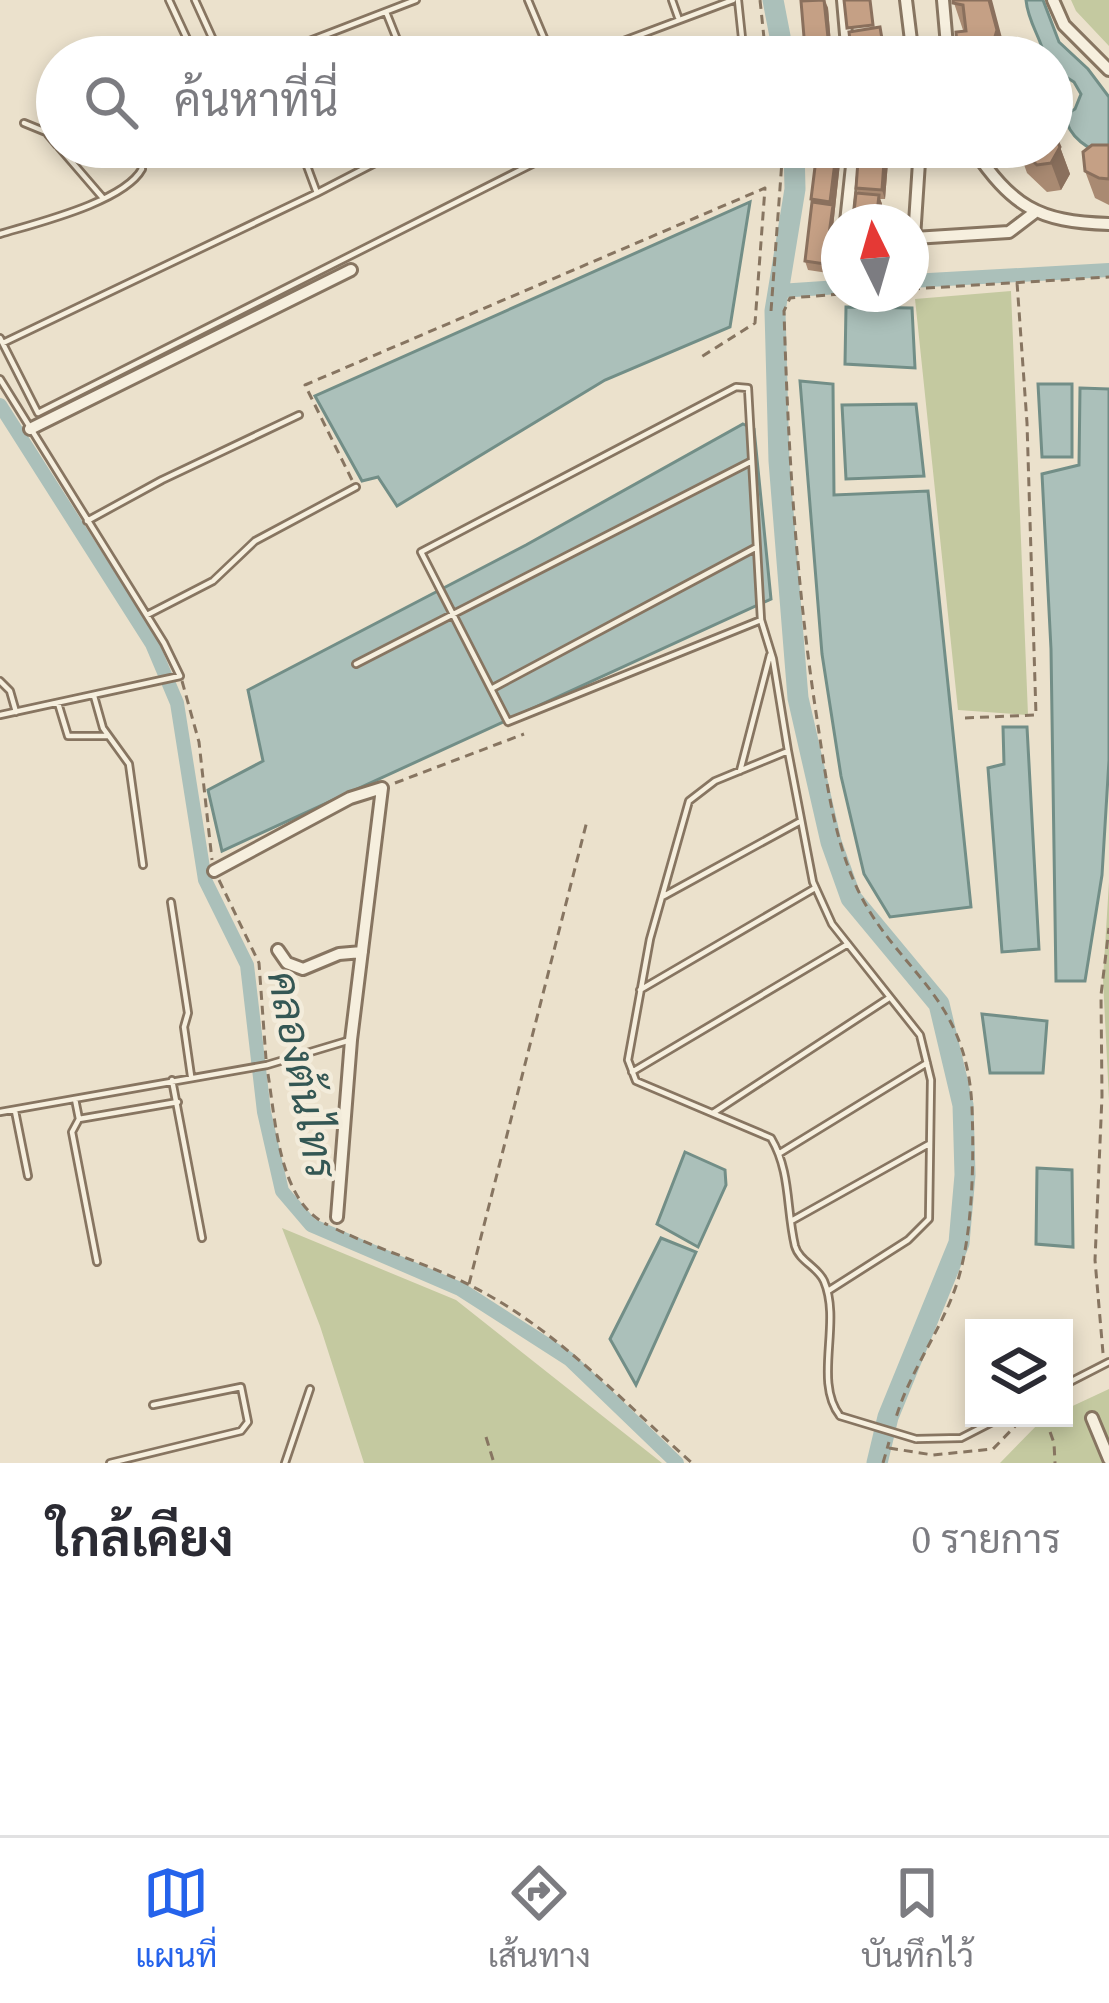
<!DOCTYPE html>
<html lang="th">
<head>
<meta charset="utf-8">
<style>
  :root { --surface:#fff; --page:#f2f2f3; --text:#2b2b33; --muted:#7c7c81; --line:#e1e1e2; --accent:#2563eb }
  body { margin:0; font-family:Spectral,Sarabun,serif; background:var(--page); color:var(--text) }
  .controls { position:absolute; right:36px; bottom:36px; display:grid; overflow:hidden; border-radius:0px; box-shadow:0 6px 18px #0003 }
  .controls button { width:108px; height:108px; display:grid; place-items:center; padding:0; border:0; border-bottom:3px solid var(--line); background:var(--surface); color:var(--text); font:60px sans-serif }
  .compass { position:absolute; left:821px; top:204px; width:108px; height:108px; border-radius:50%; background:var(--surface); box-shadow:0 6px 18px #0003; rotate:355deg }
  .list { margin:0; padding:0; list-style:none }
  h2 { display:flex; justify-content:space-between; align-items:center; height:156px; margin:0; padding:0 48px; font-size:51px }
  h2 small { font-size:39px; font-weight:400; color:var(--muted) }
  .icon { flex:none; width:66px; height:66px; fill:none; stroke:currentColor; stroke-width:2; stroke-linecap:round; stroke-linejoin:round }
  .map { position:relative; flex:none; width:1109px; height:1463px; overflow:hidden }
  .search { position:absolute; background:var(--surface); box-shadow:0 6px 18px #0003; left:36px; right:36px; top:36px; height:132px; display:flex; align-items:center; gap:30px; box-sizing:border-box; padding:0 42px; border-radius:66px; color:var(--muted); font-size:45px }
  .sheet { height:372px; background:var(--surface) }
  nav { display:flex; justify-content:space-around; align-items:center; box-sizing:border-box; height:168px; border-top:3px solid var(--line); background:var(--surface); font-size:33px; color:var(--muted) }
  nav a { display:grid; justify-items:center; gap:6px }
  nav .on { color:var(--accent) }
  .map>svg:first-child { display:block }
  .green { fill:#c4c9a0 }
  .water { fill:#abc0ba; stroke:#728e87; stroke-width:3 }
  .lines { fill:none; stroke-linecap:round; stroke-linejoin:round }
  .canal { stroke:#abc0ba; stroke-width:14 }
  .river { stroke:#abc0ba; stroke-width:21 }
  .service-casing { stroke:#877561; stroke-width:10 }
  .minor-casing { stroke:#877561; stroke-width:16 }
  .path { stroke:#877561; stroke-width:3; stroke-dasharray:9 6; stroke-linecap:butt }
  .service { stroke:#f6efde; stroke-width:4.5 }
  .minor { stroke:#f6efde; stroke-width:10 }
  .service-bridge-casing { stroke:#877561; stroke-width:10; stroke-linecap:butt }
  .service-bridge { stroke:#f6efde; stroke-width:4.5 }
  .wall { fill:#a98a72 }
  .shaded-wall { fill:#8a705d }
  .building { fill:#c5a085; stroke:#8a705d; stroke-width:3 }
  .labels { text-anchor:middle; dominant-baseline:central; stroke-width:9; stroke-linejoin:round; paint-order:stroke }
  .water-label { font-size:42px; font-style:italic; fill:#345754; stroke:#f3ecdb }
</style>
</head>
<body>
<div class="map">
<svg width="1109" height="1463" viewBox="0 0 1109 1463">
  <rect width="100%" height="100%" fill="#ebe1cc"/>
  <path class="green" d="M1071,0H1109V46L1076,11Z
    M1011,291L1028,715L958,710L915,299Z
    M1109,882V1100L1103,979Z
    M282,1228L456,1300L662,1463H364L320,1326Z
    M1109,1389V1463H1000L1042,1420L1064,1418V1410Z"/>
  <path class="water" d="M1026,0H1043L1059,42L1088,69L1109,97V155C1089,151 1068,137 1065,115L1075,109L1081,94L1074,82L1052,68V57H1045C1040,36 1028,22 1026,0Z
    M750,202L730,327L605,380L397,506L378,477L362,481L315,396Z
    M846,307L912,308L915,368L845,364Z
    M800,381L833,384L834,495L928,491L971,907L890,917L864,874L841,776L822,654Z
    M1038,384H1072V457H1042Z
    M1080,388L1109,389V760L1102,875L1085,981H1056L1051,649L1042,474L1079,465Z
    M916,404L924,476L846,479L842,405Z
    M743,424L754,429L771,599L222,851L208,790L263,761L248,690L526,545Z
    M1003,727H1027L1039,949L1002,952L988,768L1004,764Z
    M982,1014L1047,1021L1043,1073H990Z
    M685,1152L725,1170L726,1185L698,1247L657,1224Z
    M1037,1168L1072,1170L1073,1247L1036,1244Z
    M661,1238L696,1252L636,1385L610,1339Z"/>
  <g class="lines">
    <path class="canal" d="M911,281L1109,270
      M779,291L839,287
      M0,405L152,644L177,703L205,880L247,965L264,1112L282,1191L311,1225L460,1289L569,1359L677,1463"/>
    <path class="river" d="M773,0L784,57
      M794,147L795,189L775,311L779,461L798,698L831,842L851,898L939,1004L963,1105L965,1175L959,1243L888,1417L877,1463"/>
    <defs>
      <path id="service" d="M169,0L195,56
        M528,0L552,57
        M672,0L678,17
        M738,0L744,57
        M386,12L404,57
        M194,57L215,44L195,0
        M268,57L416,0
        M581,57L733,0
        M24,123L46,132L57,145
        M59,147L102,197
        M137,157L164,147
        M317,193L406,147
        M0,234C36,223 124,202 142,169L133,147
        M0,338L38,413L566,147
        M3,343L317,193L300,147
        M0,379L164,643L180,676L0,715
        M87,521L162,480L299,415
        M147,615L213,581L255,541L356,487
        M761,620L508,722L421,552L736,387L748,388L761,620L773,659L788,751L715,781L689,801L650,939L628,1060L636,1081L771,1138C791,1172 786,1208 795,1246C799,1261 818,1267 824,1281C842,1323 813,1381 840,1416
        M356,664L752,461
        M0,681L10,691L16,712
        M491,689L755,548
        M94,696L103,728L129,764L143,865
        M58,703L68,736H108
        M788,751L813,882L832,924L920,1035L931,1080L929,1219L908,1240L828,1291
        M740,771L770,655
        M662,897L799,822
        M171,902L188,1013L184,1027L191,1076
        M640,990L815,888
        M632,1072L848,944
        M172,1080L202,1238
        M75,1099L79,1119L72,1132L97,1262
        M15,1111L28,1176
        M0,1112L267,1065L347,1041
        M713,1113L889,998
        M79,1119L178,1102
        M780,1153L927,1063
        M793,1220L929,1144
        M1064,1385L1109,1362
        M916,1439L961,1438L1000,1418
        M110,1463L241,1431L248,1422L241,1387L153,1405
        M285,1463L310,1389"/>
      <path id="minor" d="M843,0L848,57
        M906,0L913,57
        M943,0L948,57
        M1053,0L1064,25L1109,70
        M920,147L914,238L1009,232L1034,213
        M972,147C1012,206 1037,222 1109,224
        M846,222L854,147
        M838,271L839,268
        M30,429L351,270
        M214,871L350,798L382,788L351,1040L337,1217
        M278,950L287,963L303,969L339,954L362,952
        M1092,1418L1109,1459"/>
    </defs>
    <use href="#service" class="service-casing"/>
    <use href="#minor" class="minor-casing"/>
    <path class="path" d="M760,0L766,57
      M911,289L1109,277
      M840,294L790,298L784,311C788,448 796,584 817,719C825,771 832,830 853,879C891,970 967,989 972,1108C974,1159 973,1231 958,1280C943,1329 909,1371 895,1421
      M771,311L783,147
      M352,480L305,385L765,188L755,323L701,357
      M182,681L199,742L212,860
      M965,718L1036,715L1027,423L1017,282
      M395,783L524,734
      M219,880L259,963L266,1059
      M268,1074C276,1124 279,1202 328,1225
      M336,1229C376,1248 418,1261 457,1279C549,1321 618,1397 692,1463
      M469,1284L587,821
      M1103,1353L1095,1260L1102,1096L1101,995L1109,928
      M1045,1418L1054,1443L1055,1463
      M486,1437L494,1463
      M889,1448L933,1455L993,1449L1023,1418
      M883,1463L889,1442"/>
    <use href="#service" class="service"/>
    <use href="#minor" class="minor"/>
    <defs>
      <path id="service-bridge" d="M840,1416L916,1439"/>
    </defs>
    <use href="#service-bridge" class="service-bridge-casing"/>
    <use href="#service-bridge" class="service-bridge"/>
  </g>
  <path class="wall" d="M825,0L828,8L832,56L807,55L805,49Z
    M953,0H992L966,31L963,30Z
    M1109,145V205L1095,198L1085,171Z
    M818,147H841L842,155L837,156L840,163L828,273L808,270L805,261L812,203L811,199L819,152Z
    M859,147H888L889,150L885,199H880L882,204L881,222H853L858,193L856,188Z
    M998,147H1060L1070,174L1061,190L1047,192L1027,173L1020,153L1014,148L1005,153Z"/>
  <path class="shaded-wall" d="M824,0L828,8L832,56L829,47Z
    M989,0H992L1007,57H989Z
    M885,147H888L889,150L885,199L882,190Z
    M1060,147L1070,174L1061,190L1051,163Z
    M836,154L840,163L828,273L825,264Z
    M879,195L882,204L881,222H876Z"/>
  <path class="building" d="M824,0L829,47L805,49L801,1Z
    M844,0H870L873,25L847,28Z
    M953,0H989L997,30L989,57H958L956,32L966,31L963,5L953,3Z
    M880,27L885,57H852L849,32Z
    M830,53V57H807V55Z
    M1052,130L1060,147L1051,163L1037,165L1018,147H1052Z
    M1092,145H1109V179L1099,178L1085,171L1083,152Z
    M859,147H885L882,190L856,188Z
    M817,151L836,154L830,202L811,199Z
    M856,193L879,195L876,222H853Z
    M812,202L833,205L825,264L805,261Z"/>
  <g class="labels">
    <g class="water-label">
      <text transform="translate(300 1075) rotate(79)">คลองต้นไทร</text>
    </g>
  </g>
</svg>
<div class="controls">
<button><svg class="icon" aria-label="layers" viewBox="0 0 24 24"><path d="M12 4l9 5-9 5-9-5zM3 14l9 5 9-5"/></svg></button>
</div>
<svg class="compass" viewBox="-18 -18 36 36"><path d="M0-13l5 13h-10z" fill="#e53935"/><path d="M0 13l5-13h-10z" fill="#7c7c81"/></svg>
<div class="search"><svg class="icon" aria-label="search" viewBox="0 0 24 24"><circle cx="10" cy="10" r="6"/><path d="M15 15l6 6"/></svg>ค้นหาที่นี่</div>
</div>
<section class="sheet">
<h2>ใกล้เคียง<small>0 รายการ</small></h2>
<ul class="list">
</ul>
</section>
<nav>
<a class="on"><svg class="icon" aria-label="map" viewBox="0 0 24 24"><path d="M3 6l6-2 6 2 6-2v14l-6 2-6-2-6 2zM9 4v14M15 6v14"/></svg>แผนที่</a>
<a><svg class="icon" aria-label="directions" viewBox="0 0 24 24"><path d="M12 3l9 9-9 9-9-9zM9 14v-3h6M13 9l2 2-2 2"/></svg>เส้นทาง</a>
<a><svg class="icon" aria-label="saved" viewBox="0 0 24 24"><path d="M7 4h10v16l-5-4-5 4z"/></svg>บันทึกไว้</a>
</nav>
</body>
</html>
